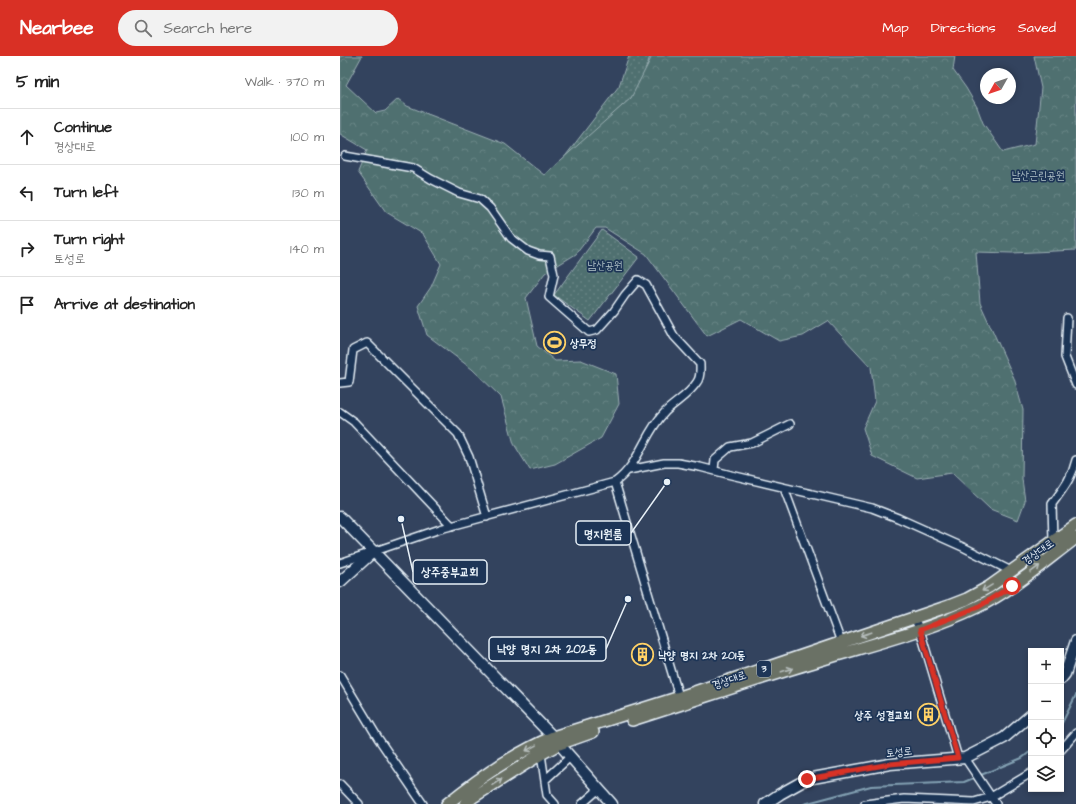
<!DOCTYPE html>
<html lang="en">
<head>
<meta charset="utf-8">
<style>
  :root { --surface:#fff; --page:#f2f2f2; --text:#222; --muted:#767676; --line:#e0e0e0; --accent:#d93025 }
  body { margin:0; font-family:"Architects Daughter","Poor Story",sans-serif; background:var(--page); color:var(--text) }
  .controls { position:absolute; right:12px; bottom:12px; display:grid; overflow:hidden; border-radius:0px; box-shadow:0 2px 6px #0003 }
  .controls button { width:36px; height:36px; display:grid; place-items:center; padding:0; border:0; border-bottom:1px solid var(--line); background:var(--surface); color:var(--text); font:20px sans-serif }
  .compass { position:absolute; left:640px; top:12px; width:36px; height:36px; border-radius:50%; background:var(--surface); box-shadow:0 2px 6px #0003; rotate:230deg }
  .stop { position:absolute; width:12px; height:12px; margin:-9px; border:3px solid #d93025; border-radius:50%; background:#fff }
  .stop.end { background:#d93025; border-color:#fff; box-shadow:0 1px 4px #0008 }
  .list { margin:0; padding:0; list-style:none }
  h2 { display:flex; justify-content:space-between; align-items:center; height:52px; margin:0; padding:0 16px; font-size:17px }
  h2 small { font-size:13px; font-weight:400; color:var(--muted) }
  .list li { display:grid; grid-template-columns:26px 1fr auto; gap:12px; align-items:center; box-sizing:border-box; height:56px; padding:0 16px; border-top:1px solid var(--line) }
  .list b { display:block; font-size:15px; white-space:nowrap }
  .list p { margin:0; font-size:13px; white-space:nowrap; color:var(--muted) }
  .list em { font-size:13px; font-style:normal; color:var(--muted) }
  .icon { flex:none; width:22px; height:22px; fill:none; stroke:currentColor; stroke-width:2; stroke-linecap:round; stroke-linejoin:round }
  .map { position:relative; flex:none; width:736px; height:748px; overflow:hidden }
  header { display:flex; align-items:center; gap:24px; box-sizing:border-box; height:56px; padding:0 20px; background:var(--accent); color:#fff }
  header strong { font-size:19px }
  nav { display:flex; gap:22px; margin-inline-start:auto; font-size:14px }
  .search { width:280px; height:36px; background:var(--page); display:flex; align-items:center; gap:10px; box-sizing:border-box; padding:0 14px; border-radius:22px; color:var(--muted); font-size:15px }
  main { display:flex }
  aside { flex:1; background:var(--surface) }
  .map>svg:first-child { display:block }
  .green { fill:url(#green-dots); stroke:#9cb0b4 }
  .forest { fill:url(#forest-crowns); stroke:#9cb0b4 }
  .lines { fill:none; stroke-linecap:round; stroke-linejoin:round }
  .stream { stroke:#83a1b3; stroke-width:2 }
  .street-casing { stroke:#e8f1f8; stroke-width:10 }
  .secondary-casing { stroke:#e8f1f8; stroke-width:13 }
  .primary-casing { stroke:#e8f1f8; stroke-width:14 }
  .street { stroke:#1d3557; stroke-width:7 }
  .secondary { stroke:#1d3557; stroke-width:10 }
  .primary { stroke:#6b7165; stroke-width:11 }
  .oneway { stroke:#b6bebd }
  .route { stroke:#d93025; stroke-width:5 }
  .labels { text-anchor:middle; dominant-baseline:central; stroke-width:3.5; stroke-linejoin:round; paint-order:stroke }
  .shield { fill:#1d3557; stroke:#abb9c8; stroke-width:1 }
  .shield-label { font-size:10px; font-weight:bold; fill:#e8f1f8 }
  .park-label { font-size:11px; fill:#b2c4c8; stroke:#1d3557 }
  .poi-label { font-size:11px; font-weight:bold; fill:#e8f1f8; stroke:#1d3557; text-anchor:start }
  .street-label { font-size:11px; fill:#e8f1f8; stroke:#1d3557 }
  .leader { fill:none; stroke:#e8f1f8; stroke-width:1.5 }
  .callout-dot { fill:#e8f1f8; stroke:#1d3557; stroke-width:1.5 }
  .callout { fill:#1d3557; stroke:#e8f1f8; stroke-width:1.5 }
  .callout-label { font-size:12px; text-anchor:middle; font-weight:bold; fill:#e8f1f8 }
</style>
</head>
<body>
<header>
<strong>Nearbee</strong>
<div class="search"><svg class="icon" aria-label="search" viewBox="0 0 24 24"><circle cx="10" cy="10" r="6"/><path d="M15 15l6 6"/></svg>Search here</div>
<nav><a>Map</a><a>Directions</a><a>Saved</a></nav>
</header>
<main>
<aside>
<h2>5 min<small>Walk · 370 m</small></h2>
<ul class="list">
<li><svg class="icon" aria-label="ahead" viewBox="0 0 24 24"><path d="M12 20V5M6 11l6-6 6 6"/></svg><div><b>Continue</b><p>경상대로</p></div><em>100 m</em></li>
<li><svg class="icon" aria-label="left" viewBox="0 0 24 24"><path d="M17 20v-9H6M10 6l-5 5 5 5"/></svg><div><b>Turn left</b></div><em>130 m</em></li>
<li><svg class="icon" aria-label="right" viewBox="0 0 24 24"><path d="M7 20v-9h11M14 6l5 5-5 5"/></svg><div><b>Turn right</b><p>토성로</p></div><em>140 m</em></li>
<li><svg class="icon" aria-label="arrive" viewBox="0 0 24 24"><path d="M6 21V4h12l-3 4 3 4H6"/></svg><div><b>Arrive at destination</b></div></li>
</ul>
</aside>
<div class="map">
<svg width="736" height="748" viewBox="0 0 736 748">
  <defs>
    <pattern id="green-dots" width="8" height="8" patternUnits="userSpaceOnUse"><rect width="8" height="8" fill="#4f7070"/><path d="M2 2h.1M6 6h.1" fill="none" stroke="#688585" stroke-width="1.8" stroke-linecap="round"/></pattern>
    <pattern id="forest-crowns" width="20" height="18" patternUnits="userSpaceOnUse"><rect width="20" height="18" fill="#4f7070"/><path d="M2 6a3 3 0 1 1 6 0M12 15a3 3 0 1 1 6 0" fill="none" stroke="#688585"/></pattern>
  </defs>
  <rect width="100%" height="100%" fill="#33435e"/>
  <filter id="ink" filterUnits="userSpaceOnUse"><feTurbulence type="fractalNoise" baseFrequency=".025" numOctaves="2"/><feDisplacementMap in="SourceGraphic" scale="8" xChannelSelector="R" yChannelSelector="G"/><feConvolveMatrix kernelMatrix="1 2 1 2 8 2 1 2 1" color-interpolation-filters="sRGB"/></filter>
  <g filter="url(#ink)">
    <path class="green" d="M289,0H310L301,30L211,139L207,124L279,30Z
      M262,174L299,201L250,265L214,239Z"/>
    <path class="forest" d="M0,0H22L6,29L36,57L45,55L58,43L67,50L165,88L204,119L291,42L312,0H615L613,14L626,32L637,51L643,67L663,96L695,88L701,32L694,0H736V194L672,197L636,196L640,247L674,322L683,354L682,423L685,445L678,464L650,453L612,417L577,422L532,400L523,372L535,345L531,311L488,265L463,280L439,285L401,263L367,280L306,198L265,172H256L236,198L205,217L186,242L197,290L215,305L241,304L276,318L279,348L261,382L215,408L190,414L174,388L161,341L132,313L87,279L78,250L91,231L101,208L83,178L46,156L18,116L27,94L0,78Z"/>
    <g class="lines">
      <path class="stream" d="M721,669L736,639
        M464,748L531,730L624,726L682,702L691,695"/>
      <defs>
        <path id="street" d="M727,262L725,301L736,329
          M0,327L9,326L13,294L27,287L118,378L129,401L147,461
          M0,356L14,366L112,470
          M289,414L324,407H338L360,411L391,419L532,452L558,462L625,492L671,515
          M374,414L375,404L390,391L412,387L450,368
          M275,426L340,644
          M444,432L501,586
          M713,485L712,448C723,433 732,422 736,404
          M0,507L100,473L275,426C300,408 304,377 325,356C335,346 349,339 357,326C361,321 360,314 360,308L334,280L306,229L298,224L285,239L274,255L257,274L249,276L209,241L214,219L210,200L199,199L188,195L171,182L150,152L140,143L119,137L91,123L73,112L5,100
          M574,562L580,574L618,702
          M0,619L38,682L83,748
          M721,694L736,677
          M201,698L207,739L215,748
          M625,702L656,748
          M205,724L230,701
          M0,728L19,748
          M242,748L259,733
          M525,748L564,743L634,746L651,741L691,717"/>
        <path id="secondary" d="M0,461L213,681L272,748
          M0,526L34,495
          M721,623L725,618L736,585
          M425,748L440,738L467,723L550,708L625,702L664,682L691,659"/>
        <path id="primary" d="M292,664C353,645 413,624 474,606C528,589 585,576 637,551C671,535 705,505 736,482
          M107,748C139,722 175,697 213,681L340,641L609,550L627,543L649,531L736,469
          M125,748L133,741L201,698L219,688L253,676"/>
      </defs>
      <use href="#street" class="street-casing"/>
      <use href="#secondary" class="secondary-casing"/>
      <use href="#primary" class="primary-casing"/>
      <use href="#street" class="street"/>
      <use href="#secondary" class="secondary"/>
      <use href="#primary" class="primary"/>
    </g>
    <defs><path id="oneway-shaft" d="M-6 0H5M1.5-3L5.5 0L1.5 3" fill="none" stroke-width="1.6" stroke-linecap="round" stroke-linejoin="round"/></defs>
    <g class="oneway">
      <use href="#oneway-shaft" transform="translate(695 513) rotate(-37)"/>
      <use href="#oneway-shaft" transform="translate(647 532) rotate(149)"/>
      <use href="#oneway-shaft" transform="translate(526 578) rotate(162)"/>
      <use href="#oneway-shaft" transform="translate(447 614) rotate(-18)"/>
      <use href="#oneway-shaft" transform="translate(191 692) rotate(151)"/>
      <use href="#oneway-shaft" transform="translate(157 726) rotate(-33)"/>
    </g>
  </g>
  <g class="lines" filter="url(#ink)">
    <path class="route" d="M467,723L550,708L618,702L580,574L638,551L672,530"/>
  </g>
  <defs>
    <symbol id="stadium-ring" viewBox="-11 -11 22 22"><circle r="9.5" fill="#1d3557" stroke="#ffd166" stroke-width="1.5"/><path d="M0-5a6.5 5 0 1 0 0 10a6.5 5 0 1 0 0-10ZM-3.5-1.8h7v3.6h-7Z" fill="#ffd166"/></symbol>
    <symbol id="building-ring" viewBox="-11 -11 22 22"><circle r="9.5" fill="#1d3557" stroke="#ffd166" stroke-width="1.5"/><path d="M-4-6H4V6H1V3H-1V6H-4ZM-2.5-4.3h1.7v1.8h-1.7ZM.8-4.3h1.7v1.8H.8ZM-2.5-1h1.7V.8h-1.7ZM.8-1h1.7V.8H.8Z" fill="#ffd166"/></symbol>
  </defs>
  <g fill-rule="evenodd">
    <use href="#stadium-ring" x="202" y="274" width="25" height="25"/>
    <use href="#building-ring" x="290" y="586" width="25" height="25"/>
    <use href="#building-ring" x="576" y="646" width="25" height="25"/>
  </g>
  <g class="labels">
    <rect class="shield" x="417" y="605" width="14" height="16" rx="3"/>
    <g class="shield-label">
      <text x="424" y="613">3</text>
    </g>
    <g class="park-label">
      <text x="698" y="119">남산근린공원</text>
      <text x="265" y="209">남산공원</text>
    </g>
    <g class="poi-label">
      <text x="230" y="287">상무정</text>
      <text x="318" y="599">낙양 명지 2차 201동</text>
      <text x="572" y="659" text-anchor="end">상주 성결교회</text>
    </g>
    <g class="street-label">
      <text transform="translate(698 496) rotate(-35)">경상대로</text>
      <text transform="translate(389 624) rotate(-19)">경상대로</text>
      <text transform="translate(559 696) rotate(-6)">토성로</text>
    </g>
  </g>
  <path class="leader" d="M327 426L291 477M61 463L73 516M288 543L266 593"/>
  <g class="callout-dot">
    <circle cx="327" cy="426" r="4"/>
    <circle cx="61" cy="463" r="4"/>
    <circle cx="288" cy="543" r="4"/>
  </g>
  <g class="callout">
    <rect x="236" y="465" width="55" height="24" rx="4"/>
    <rect x="73" y="504" width="74" height="24" rx="4"/>
    <rect x="149" y="581" width="117" height="24" rx="4"/>
  </g>
  <g class="callout-label">
    <text x="263" y="482">명지원룸</text>
    <text x="110" y="520">상주중부교회</text>
    <text x="207" y="597">낙양 명지 2차 202동</text>
  </g>
</svg>
<div class="controls">
<button>+</button>
<button>−</button>
<button><svg class="icon" aria-label="locate" viewBox="0 0 24 24"><circle cx="12" cy="12" r="6"/><path d="M12 2v4M12 18v4M2 12h4M18 12h4"/></svg></button>
<button><svg class="icon" aria-label="layers" viewBox="0 0 24 24"><path d="M12 4l9 5-9 5-9-5zM3 14l9 5 9-5"/></svg></button>
</div>
<svg class="compass" viewBox="-18 -18 36 36"><path d="M0-13l5 13h-10z" fill="#e53935"/><path d="M0 13l5-13h-10z" fill="#767676"/></svg>
<div class="stop" style="left:672px;top:530px"></div>
<div class="stop end" style="left:467px;top:723px"></div>
</div>
</main>
</body>
</html>
